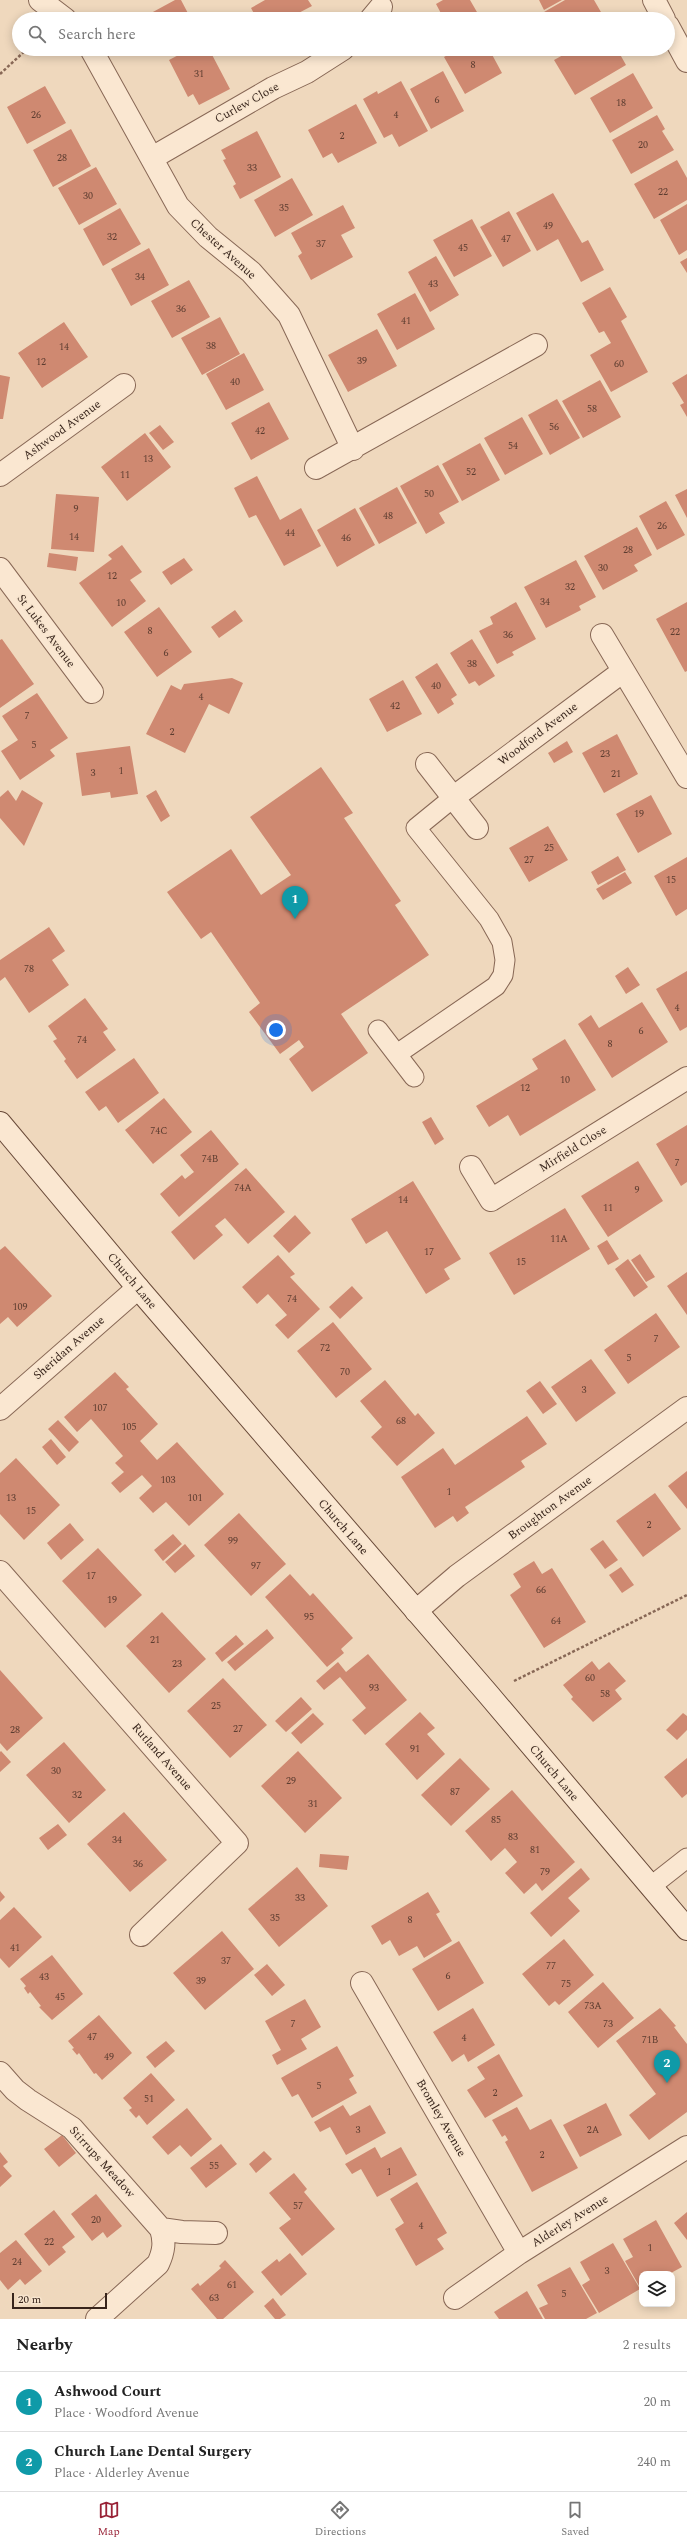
<!DOCTYPE html>
<html lang="en">
<head>
<meta charset="utf-8">
<style>
  :root { --surface:#fff; --page:#f2f2f2; --text:#222; --muted:#767676; --line:#e0e0e0; --accent:#992337 }
  body { margin:0; font-family:Spectral,serif; background:var(--page); color:var(--text) }
  .controls { position:absolute; right:12px; bottom:12px; display:grid; overflow:hidden; border-radius:8px; box-shadow:0 2px 10px #0003 }
  .controls button { width:36px; height:36px; display:grid; place-items:center; padding:0; border:0; border-bottom:1px solid var(--line); background:var(--surface); color:var(--text); font:20px sans-serif }
  .scale { position:absolute; left:12px; bottom:10px; width:95px; box-sizing:border-box; padding-left:4px; border:2px solid #37241b; border-top:0; font-size:11px; line-height:14px; white-space:nowrap; color:#37241b; -webkit-text-stroke:3px #f7e4cd; paint-order:stroke }
  .you { position:absolute; left:276px; top:1030px; width:14px; height:14px; margin:-10px; border:3px solid #fff; border-radius:50%; background:#1a73e8; box-shadow:0 0 0 6px #1a73e833 }
  .badge { display:grid; place-items:center; width:26px; height:26px; border-radius:50%; background:var(--accent); color:#fff; font-size:13px; font-weight:700 }
  .pin { position:absolute; translate:-50% -33px; filter:drop-shadow(0 1px 2px #0008) }
  .pin::after { content:''; position:absolute; top:21px; width:14px; height:12px; background:inherit; clip-path:polygon(0 0,100% 0,50% 100%) }
  .list { margin:0; padding:0; list-style:none }
  h2 { display:flex; justify-content:space-between; align-items:center; height:52px; margin:0; padding:0 16px; font-size:17px }
  h2 small { font-size:13px; font-weight:400; color:var(--muted) }
  .list li { display:grid; grid-template-columns:26px 1fr auto; gap:12px; align-items:center; box-sizing:border-box; height:60px; padding:0 16px; border-top:1px solid var(--line) }
  .list b { display:block; font-size:15px; white-space:nowrap }
  .list p { margin:0; font-size:13px; white-space:nowrap; color:var(--muted) }
  .list em { font-size:13px; font-style:normal; color:var(--muted) }
  .icon { flex:none; width:22px; height:22px; fill:none; stroke:currentColor; stroke-width:2; stroke-linecap:round; stroke-linejoin:round }
  .map { position:relative; flex:none; width:687px; height:2319px; overflow:hidden }
  .search { position:absolute; background:var(--surface); box-shadow:0 2px 10px #0003; left:12px; right:12px; top:12px; height:44px; display:flex; align-items:center; gap:10px; box-sizing:border-box; padding:0 14px; border-radius:22px; color:var(--muted); font-size:15px }
  .sheet { height:172px; background:var(--surface) }
  nav { display:flex; justify-content:space-around; align-items:center; box-sizing:border-box; height:56px; border-top:1px solid var(--line); background:var(--surface); font-size:11px; color:var(--muted) }
  nav a { display:grid; justify-items:center; gap:2px }
  nav .on { color:var(--accent) }
  .map>svg:first-child { display:block }
  .building { fill:#cf8971 }
  .lines { fill:none; stroke-linecap:round; stroke-linejoin:round }
  .service-casing { stroke:#886856; stroke-width:21 }
  .minor-casing { stroke:#886856; stroke-width:24 }
  .secondary-casing { stroke:#694a39; stroke-width:24 }
  .path { stroke:#886856; stroke-width:2.5; stroke-dasharray:3 2; stroke-linecap:butt }
  .service { stroke:#fae7d1; stroke-width:19 }
  .minor { stroke:#fae7d1; stroke-width:22 }
  .secondary { stroke:#fae7d1; stroke-width:22 }
  .labels { text-anchor:middle; dominant-baseline:central; stroke-width:3; stroke-linejoin:round; paint-order:stroke }
  .number-label { font-size:10px; fill:#5d3d30 }
  .street-label { font-size:12px; fill:#37241b; stroke:#f7e4cd }
</style>
</head>
<body>
<div class="map">
<svg width="687" height="2319" viewBox="0 0 687 2319">
  <rect width="100%" height="100%" fill="#efd8bd"/>
  <path class="building" d="M175,0H181L191,19H140Z
    M265,0H308L312,6L287,19H257L251,8Z
    M443,0H470L481,19H444L436,4Z
    M539,0H562L544,10Z
    M565,0H594L605,19H548L544,12Z
    M158,49H172L162,55Z
    M190,49H209L230,89L199,105L193,94L188,97L169,60Z
    M458,49H489L502,73L465,94L444,57Z
    M574,49H617L626,65L575,95L554,60Z
    M443,71L464,111L431,129L410,89Z
    M633,73L653,108L610,133L590,98Z
    M401,81L428,131L399,147L392,134L384,138L363,99L377,91L378,94Z
    M45,86L66,123L27,144L7,107Z
    M356,104L377,143L338,163L332,153L323,158L308,130Z
    M657,115L665,129L662,131L674,150L631,174L612,140Z
    M71,129L91,166L53,187L33,150Z
    M257,131L281,177L240,199L233,186L236,184L223,160L226,159L221,150Z
    M677,160L687,178V200L654,219L634,184Z
    M96,167L117,204L79,225L58,188Z
    M292,178L313,215L275,237L254,200Z
    M553,193L582,243L588,240L604,270L581,282L558,239L537,251L516,213Z
    M687,204V250L679,255L660,220Z
    M343,205L355,228L341,235L353,257L311,280L298,256L302,253L291,233Z
    M120,208L141,244L103,266L83,229Z
    M509,211L531,251L503,267L480,227Z
    M472,219L492,256L454,277L433,240Z
    M149,248L169,285L131,306L111,269Z
    M436,256L459,295L430,312L408,272Z
    M687,258V273L680,262Z
    M189,280L210,317L172,338L151,301Z
    M610,287L627,317L621,321L648,372L611,392L590,355L611,343L604,331L599,333L582,303Z
    M415,293L435,329L397,350L377,314Z
    M220,317L240,354L202,375L181,338Z
    M64,322L88,357L42,388L18,353Z
    M377,329L397,366L348,392L328,355Z
    M244,353L264,390L226,410L206,374Z
    M687,374V417L680,405L684,403L672,383Z
    M0,375L10,377L3,419H0Z
    M600,380L621,417L583,438L562,401Z
    M557,399L580,438L550,455L528,415Z
    M269,402L289,439L251,460L231,423Z
    M522,417L543,454L505,475L484,438Z
    M160,425L174,442L163,450L149,433Z
    M145,433L171,467L127,501L101,467Z
    M480,443L500,480L462,501L442,464Z
    M438,465L459,502L439,513L445,523L426,534L400,486Z
    M257,476L280,520L301,508L321,546L284,566L256,515L249,518L234,488Z
    M397,487L417,523L379,544L359,508Z
    M687,489V518L675,495Z
    M56,494L99,497L94,552L51,549Z
    M666,501L685,535L657,550L639,516Z
    M355,508L375,545L337,567L317,530Z
    M637,527L652,555L634,565L638,571L603,590L584,556Z
    M122,545L142,572L130,580L146,601L112,627L79,583L112,559L108,555Z
    M49,553L78,557L76,571L47,567Z
    M184,558L193,570L171,585L162,572Z
    M576,560L596,597L579,606L581,610L546,628L524,587Z
    M516,602L536,639L512,652L514,655L497,664L479,631L493,624L490,617Z
    M687,602V671L685,672L656,619Z
    M159,607L192,652L157,677L124,632Z
    M235,610L243,621L219,638L211,627Z
    M2,639L34,684L0,708V640Z
    M472,639L495,676L479,686L475,681L469,684L450,653Z
    M437,663L457,695L451,699L454,704L438,714L415,677Z
    M232,678L243,683L229,714L209,704L185,753L146,734L171,685L181,690L184,684Z
    M403,680L422,714L387,732L369,699Z
    M37,693L68,738L50,750L55,756L20,780L1,751L18,740L2,716Z
    M617,734L638,774L604,793L582,753Z
    M567,741L573,752L554,763L548,753Z
    M130,746L138,794L111,798L110,792L82,796L76,753Z
    M321,767L353,813L344,818L401,901L395,905L429,955L341,1014L368,1053L312,1092L289,1059L304,1047L299,1040L280,1054L249,1012L260,1003L211,932L201,939L167,892L231,849L261,895L291,875L250,817Z
    M8,790L16,801L22,790L43,803L24,846L0,818V797Z
    M156,790L170,816L161,822L146,796Z
    M651,795L672,834L638,853L616,814Z
    M548,826L568,860L529,882L509,848Z
    M618,856L626,870L598,885L591,872Z
    M687,857V909L676,916L654,876Z
    M625,872L632,883L603,900L596,889Z
    M49,927L65,951L52,960L69,985L29,1013L5,977L0,981V960Z
    M628,967L640,985L626,994L615,976Z
    M687,971V1027L680,1031L656,989Z
    M85,998L108,1029L103,1032L116,1050L77,1079L64,1061L66,1059L53,1041L57,1039L48,1026Z
    M642,1002L668,1042L612,1078L578,1024L591,1015L599,1028Z
    M565,1039L596,1090L520,1136L508,1115L489,1127L476,1106L538,1069L532,1059Z
    M134,1058L159,1093L118,1123L106,1106L99,1111L85,1092Z
    M164,1098L192,1132L153,1164L125,1130Z
    M431,1117L444,1139L435,1145L422,1122Z
    M687,1125V1182L681,1186L656,1144Z
    M211,1130L239,1164L179,1217L160,1194L182,1175L185,1179L194,1172L180,1155Z
    M638,1161L663,1201L608,1237L581,1196Z
    M246,1168L285,1212L248,1244L225,1218L215,1226L223,1235L194,1260L171,1232Z
    M413,1181L461,1259L444,1269L450,1279L426,1294L387,1231L366,1244L351,1219Z
    M565,1208L590,1249L514,1295L489,1253Z
    M295,1215L311,1233L289,1253L273,1236Z
    M607,1240L619,1259L608,1265L597,1246Z
    M5,1246L52,1296L17,1327L8,1317L0,1324V1250Z
    M640,1254L655,1277L646,1282L631,1260Z
    M278,1255L295,1274L290,1277L320,1309L288,1339L275,1325L287,1315L268,1294L257,1304L242,1287Z
    M628,1259L648,1287L634,1297L615,1269Z
    M687,1272V1315L667,1286Z
    M352,1286L363,1298L340,1319L329,1307Z
    M656,1313L680,1347L628,1384L604,1350Z
    M333,1322L372,1369L336,1398L297,1351Z
    M591,1359L616,1393L576,1422L551,1387Z
    M115,1372L129,1387L126,1389L158,1424L140,1441L157,1460L177,1442L224,1494L189,1526L166,1502L153,1513L139,1498L152,1486L142,1475L120,1493L111,1483L124,1472L115,1463L123,1456L91,1419L77,1432L64,1417Z
    M385,1380L415,1416L418,1413L435,1433L397,1466L371,1437L382,1427L360,1401Z
    M540,1381L557,1404L543,1414L526,1391Z
    M527,1416L547,1444L521,1461L525,1467L465,1507L469,1513L457,1522L453,1516L435,1528L401,1477L443,1448L455,1465Z
    M58,1420L79,1442L69,1452L48,1429Z
    M51,1439L66,1457L57,1465L42,1447Z
    M16,1458L60,1505L24,1540L0,1514V1473Z
    M687,1471V1509L668,1486Z
    M655,1493L681,1529L643,1557L616,1521Z
    M239,1513L286,1564L251,1596L204,1545Z
    M70,1523L84,1540L61,1560L47,1543Z
    M173,1534L182,1544L163,1561L154,1550Z
    M603,1540L618,1560L605,1569L590,1549Z
    M185,1544L195,1556L175,1573L165,1562Z
    M98,1548L142,1595L105,1628L62,1581Z
    M534,1561L542,1574L552,1568L586,1622L544,1648L510,1595L521,1587L513,1574Z
    M621,1567L634,1585L622,1593L609,1575Z
    M290,1574L310,1596L313,1593L353,1638L341,1649L344,1653L327,1667L265,1597Z
    M162,1612L206,1659L169,1693L126,1646Z
    M267,1629L274,1638L235,1671L227,1662Z
    M236,1635L244,1644L222,1662L215,1653Z
    M368,1654L407,1700L365,1735L352,1720L366,1708L340,1677L324,1690L316,1681L338,1662L346,1672Z
    M592,1661L599,1670L609,1662L626,1681L615,1690L622,1699L593,1722L571,1699L573,1697L563,1685Z
    M0,1670L43,1718L7,1751L0,1743Z
    M223,1678L267,1725L230,1758L187,1711Z
    M301,1697L312,1709L286,1732L275,1721Z
    M420,1712L435,1728L427,1734L445,1754L417,1780L385,1744Z
    M313,1713L324,1724L301,1744L291,1733Z
    M683,1713L687,1716V1730L677,1740L666,1730Z
    M64,1742L106,1790L69,1823L26,1775Z
    M1,1751L11,1762L0,1772V1752Z
    M298,1751L342,1798L305,1833L261,1786Z
    M460,1758L490,1789L451,1826L421,1795Z
    M687,1758V1794L682,1798L664,1777Z
    M512,1790L575,1862L542,1891L536,1883L524,1894L505,1873L517,1862L505,1848L491,1861L465,1831Z
    M124,1812L167,1860L130,1892L87,1844Z
    M58,1824L67,1835L48,1850L39,1838Z
    M320,1854L349,1856L347,1870L319,1867Z
    M297,1867L328,1906L279,1947L248,1909Z
    M581,1868L590,1879L568,1898L580,1911L551,1937L530,1913Z
    M0,1891L5,1897L0,1902Z
    M428,1892L440,1912L436,1914L452,1941L424,1958L417,1946L399,1956L390,1940L382,1945L371,1926Z
    M14,1907L42,1937L9,1968L0,1958V1920Z
    M222,1931L254,1969L205,2010L173,1973Z
    M564,1939L594,1975L559,2005L555,2001L549,2006L522,1974Z
    M459,1941L484,1983L438,2011L412,1969Z
    M52,1955L83,1994L52,2020L39,2007L41,2006L30,1992L28,1994L24,1988L26,1986L20,1979Z
    M267,1964L285,1985L272,1996L254,1975Z
    M603,1982L634,2018L598,2048L568,2012Z
    M305,1999L321,2027L301,2039L307,2049L277,2065L272,2055L281,2050L265,2021Z
    M473,2008L495,2045L468,2062L464,2054L452,2062L433,2032Z
    M660,2008L676,2026L674,2027L687,2044V2112L649,2140L629,2115L656,2094L616,2041Z
    M99,2015L132,2053L102,2080L96,2073L94,2074L79,2053L77,2055L72,2049L74,2048L68,2041Z
    M166,2041L175,2051L155,2068L146,2057Z
    M337,2046L354,2076L349,2079L357,2093L312,2118L298,2094L292,2097L281,2078Z
    M499,2054L523,2096L485,2118L467,2090L485,2079L477,2067Z
    M151,2073L175,2100L147,2125L139,2115L136,2118L129,2110L132,2108L123,2098Z
    M606,2103L622,2135L580,2157L563,2125Z
    M343,2105L350,2116L370,2105L386,2133L346,2155L330,2127L320,2132L314,2122Z
    M517,2107L530,2130L551,2119L578,2168L532,2192L505,2142L508,2140L505,2135L502,2137L492,2120Z
    M187,2108L212,2139L191,2157L180,2145L168,2155L152,2137Z
    M62,2135L76,2153L59,2167L44,2149Z
    M221,2144L237,2164L206,2188L190,2168Z
    M375,2147L381,2158L401,2147L417,2175L377,2197L361,2169L352,2174L345,2164Z
    M264,2151L272,2159L256,2173L249,2164Z
    M0,2152L8,2162L3,2166L12,2176L0,2187Z
    M294,2173L307,2189L304,2192L335,2229L302,2256L279,2228L291,2219L269,2193Z
    M417,2182L447,2233L437,2239L444,2249L416,2266L395,2229L404,2223L390,2199Z
    M96,2194L122,2226L107,2238L103,2232L92,2241L71,2214Z
    M54,2210L75,2237L62,2247L66,2252L49,2266L24,2234Z
    M687,2212V2240L674,2223Z
    M656,2220L682,2267L669,2274H642V2291L625,2261L633,2257L623,2239Z
    M16,2240L42,2271L25,2285L20,2279L8,2290L0,2280V2253Z
    M613,2243L640,2289L599,2313L582,2285L590,2280L580,2262Z
    M290,2253L307,2274L281,2296L261,2272L277,2259L279,2262Z
    M225,2260L254,2292L223,2319H217L191,2289L198,2283L200,2286L221,2268L219,2266Z
    M570,2267L597,2313L586,2319H545L539,2308L548,2304L537,2285Z
    M527,2291L543,2319H499L494,2312Z
    M273,2298L286,2315L280,2319H275L264,2306Z"/>
  <g class="lines">
    <defs>
      <path id="service" d="M378,1030L414,1077
        M397,1054L496,986L503,975L505,960L502,942L489,919L416,828L454,797
        M650,1887L687,1858"/>
      <path id="minor" d="M40,0L65,19
        M654,0L664,19
        M371,19L381,7
        M668,26L687,61
        M91,49L178,206L208,237L251,272L289,315L353,449
        M152,158L273,88L307,72L343,49
        M316,468L536,345
        M0,475L124,385
        M0,569L92,692
        M602,635L687,777
        M427,764L477,828
        M454,797L622,672
        M471,1167L491,1200L687,1078
        M0,1409L138,1288
        M0,1572L237,1843L141,1935
        M416,1611L457,1576L687,1408
        M362,1983L519,2253
        M0,2073L15,2090L28,2100L72,2128L161,2229C165,2242 164,2251 158,2264L97,2319
        M161,2229L182,2232L216,2233
        M455,2298L519,2253L687,2147"/>
      <path id="secondary" d="M0,1123L138,1288L488,1694L687,1929"/>
    </defs>
    <use href="#service" class="service-casing"/>
    <use href="#minor" class="minor-casing"/>
    <use href="#secondary" class="secondary-casing"/>
    <path class="path" d="M0,74L27,49
      M514,1681L687,1595"/>
    <use href="#service" class="service"/>
    <use href="#minor" class="minor"/>
    <use href="#secondary" class="secondary"/>
  </g>
  <g class="labels">
    <g class="number-label">
      <text x="473" y="65">8</text>
      <text x="199" y="74">31</text>
      <text x="437" y="100">6</text>
      <text x="621" y="103">18</text>
      <text x="36" y="115">26</text>
      <text x="396" y="115">4</text>
      <text x="342" y="136">2</text>
      <text x="643" y="145">20</text>
      <text x="62" y="158">28</text>
      <text x="252" y="168">33</text>
      <text x="663" y="192">22</text>
      <text x="88" y="196">30</text>
      <text x="284" y="208">35</text>
      <text x="548" y="226">49</text>
      <text x="112" y="237">32</text>
      <text x="506" y="239">47</text>
      <text x="321" y="244">37</text>
      <text x="463" y="248">45</text>
      <text x="140" y="277">34</text>
      <text x="433" y="284">43</text>
      <text x="181" y="309">36</text>
      <text x="406" y="321">41</text>
      <text x="211" y="346">38</text>
      <text x="64" y="347">14</text>
      <text x="362" y="361">39</text>
      <text x="41" y="362">12</text>
      <text x="619" y="364">60</text>
      <text x="235" y="382">40</text>
      <text x="592" y="409">58</text>
      <text x="554" y="427">56</text>
      <text x="260" y="431">42</text>
      <text x="513" y="446">54</text>
      <text x="148" y="459">13</text>
      <text x="471" y="472">52</text>
      <text x="125" y="475">11</text>
      <text x="429" y="494">50</text>
      <text x="76" y="509">9</text>
      <text x="388" y="516">48</text>
      <text x="662" y="526">26</text>
      <text x="290" y="533">44</text>
      <text x="74" y="537">14</text>
      <text x="346" y="538">46</text>
      <text x="628" y="550">28</text>
      <text x="603" y="568">30</text>
      <text x="112" y="576">12</text>
      <text x="570" y="587">32</text>
      <text x="545" y="602">34</text>
      <text x="121" y="603">10</text>
      <text x="150" y="631">8</text>
      <text x="675" y="632">22</text>
      <text x="508" y="635">36</text>
      <text x="166" y="653">6</text>
      <text x="472" y="664">38</text>
      <text x="436" y="686">40</text>
      <text x="201" y="697">4</text>
      <text x="395" y="706">42</text>
      <text x="27" y="716">7</text>
      <text x="172" y="732">2</text>
      <text x="34" y="745">5</text>
      <text x="605" y="754">23</text>
      <text x="121" y="771">1</text>
      <text x="93" y="773">3</text>
      <text x="616" y="774">21</text>
      <text x="639" y="814">19</text>
      <text x="549" y="848">25</text>
      <text x="529" y="860">27</text>
      <text x="671" y="880">15</text>
      <text x="29" y="969">78</text>
      <text x="677" y="1008">4</text>
      <text x="641" y="1031">6</text>
      <text x="82" y="1040">74</text>
      <text x="610" y="1044">8</text>
      <text x="565" y="1080">10</text>
      <text x="525" y="1088">12</text>
      <text x="159" y="1131">74C</text>
      <text x="210" y="1159">74B</text>
      <text x="677" y="1163">7</text>
      <text x="243" y="1188">74A</text>
      <text x="637" y="1190">9</text>
      <text x="403" y="1200">14</text>
      <text x="608" y="1208">11</text>
      <text x="559" y="1239">11A</text>
      <text x="429" y="1252">17</text>
      <text x="521" y="1262">15</text>
      <text x="292" y="1299">74</text>
      <text x="20" y="1307">109</text>
      <text x="656" y="1339">7</text>
      <text x="325" y="1348">72</text>
      <text x="629" y="1358">5</text>
      <text x="345" y="1372">70</text>
      <text x="584" y="1390">3</text>
      <text x="100" y="1408">107</text>
      <text x="401" y="1421">68</text>
      <text x="129" y="1427">105</text>
      <text x="168" y="1480">103</text>
      <text x="449" y="1492">1</text>
      <text x="11" y="1498">13</text>
      <text x="195" y="1498">101</text>
      <text x="31" y="1511">15</text>
      <text x="649" y="1525">2</text>
      <text x="233" y="1541">99</text>
      <text x="256" y="1566">97</text>
      <text x="91" y="1576">17</text>
      <text x="541" y="1590">66</text>
      <text x="112" y="1600">19</text>
      <text x="309" y="1617">95</text>
      <text x="556" y="1621">64</text>
      <text x="155" y="1640">21</text>
      <text x="177" y="1664">23</text>
      <text x="590" y="1678">60</text>
      <text x="374" y="1688">93</text>
      <text x="605" y="1694">58</text>
      <text x="216" y="1706">25</text>
      <text x="238" y="1729">27</text>
      <text x="15" y="1730">28</text>
      <text x="415" y="1749">91</text>
      <text x="56" y="1771">30</text>
      <text x="291" y="1781">29</text>
      <text x="455" y="1792">87</text>
      <text x="77" y="1795">32</text>
      <text x="313" y="1804">31</text>
      <text x="496" y="1820">85</text>
      <text x="513" y="1837">83</text>
      <text x="117" y="1840">34</text>
      <text x="535" y="1850">81</text>
      <text x="138" y="1864">36</text>
      <text x="545" y="1872">79</text>
      <text x="300" y="1898">33</text>
      <text x="275" y="1918">35</text>
      <text x="410" y="1920">8</text>
      <text x="15" y="1948">41</text>
      <text x="226" y="1961">37</text>
      <text x="551" y="1966">77</text>
      <text x="448" y="1976">6</text>
      <text x="44" y="1977">43</text>
      <text x="201" y="1981">39</text>
      <text x="566" y="1984">75</text>
      <text x="60" y="1997">45</text>
      <text x="593" y="2006">73A</text>
      <text x="293" y="2024">7</text>
      <text x="608" y="2024">73</text>
      <text x="92" y="2037">47</text>
      <text x="464" y="2038">4</text>
      <text x="650" y="2040">71B</text>
      <text x="109" y="2057">49</text>
      <text x="319" y="2086">5</text>
      <text x="495" y="2093">2</text>
      <text x="149" y="2099">51</text>
      <text x="358" y="2130">3</text>
      <text x="593" y="2130">2A</text>
      <text x="542" y="2155">2</text>
      <text x="214" y="2166">55</text>
      <text x="389" y="2172">1</text>
      <text x="298" y="2206">57</text>
      <text x="96" y="2220">20</text>
      <text x="421" y="2226">4</text>
      <text x="49" y="2242">22</text>
      <text x="650" y="2248">1</text>
      <text x="17" y="2262">24</text>
      <text x="607" y="2271">3</text>
      <text x="232" y="2285">61</text>
      <text x="564" y="2294">5</text>
      <text x="214" y="2298">63</text>
    </g>
    <g class="street-label">
      <text transform="translate(247 103) rotate(-29)">Curlew Close</text>
      <text transform="translate(223 249) rotate(42)">Chester Avenue</text>
      <text transform="translate(62 430) rotate(-36)">Ashwood Avenue</text>
      <text transform="translate(46 631) rotate(53)">St Lukes Avenue</text>
      <text transform="translate(538 734) rotate(-37)">Woodford Avenue</text>
      <text transform="translate(573 1149) rotate(-32)">Mirfield Close</text>
      <text transform="translate(132 1281) rotate(50)">Church Lane</text>
      <text transform="translate(69 1348) rotate(-41)">Sheridan Avenue</text>
      <text transform="translate(550 1508) rotate(-36)">Broughton Avenue</text>
      <text transform="translate(343 1527) rotate(49)">Church Lane</text>
      <text transform="translate(162 1757) rotate(49)">Rutland Avenue</text>
      <text transform="translate(554 1773) rotate(50)">Church Lane</text>
      <text transform="translate(441 2118) rotate(60)">Bromley Avenue</text>
      <text transform="translate(102 2162) rotate(48)">Stirrups Meadow</text>
      <text transform="translate(570 2221) rotate(-32)">Alderley Avenue</text>
    </g>
  </g>
</svg>
<div class="controls">
<button><svg class="icon" aria-label="layers" viewBox="0 0 24 24"><path d="M12 4l9 5-9 5-9-5zM3 14l9 5 9-5"/></svg></button>
</div>
<div class="scale">20 m</div>
<div class="you"></div>
<div class="pin badge" style="left:295px;top:919px;background:#0f9aa8">1</div>
<div class="pin badge" style="left:667px;top:2083px;background:#0f9aa8">2</div>
<div class="search"><svg class="icon" aria-label="search" viewBox="0 0 24 24"><circle cx="10" cy="10" r="6"/><path d="M15 15l6 6"/></svg>Search here</div>
</div>
<section class="sheet">
<h2>Nearby<small>2 results</small></h2>
<ul class="list">
<li><span class="badge" style="background:#0f9aa8">1</span><div><b>Ashwood Court</b><p>Place · Woodford Avenue</p></div><em>20 m</em></li>
<li><span class="badge" style="background:#0f9aa8">2</span><div><b>Church Lane Dental Surgery</b><p>Place · Alderley Avenue</p></div><em>240 m</em></li>
</ul>
</section>
<nav>
<a class="on"><svg class="icon" aria-label="map" viewBox="0 0 24 24"><path d="M3 6l6-2 6 2 6-2v14l-6 2-6-2-6 2zM9 4v14M15 6v14"/></svg>Map</a>
<a><svg class="icon" aria-label="directions" viewBox="0 0 24 24"><path d="M12 3l9 9-9 9-9-9zM9 14v-3h6M13 9l2 2-2 2"/></svg>Directions</a>
<a><svg class="icon" aria-label="saved" viewBox="0 0 24 24"><path d="M7 4h10v16l-5-4-5 4z"/></svg>Saved</a>
</nav>
</body>
</html>
